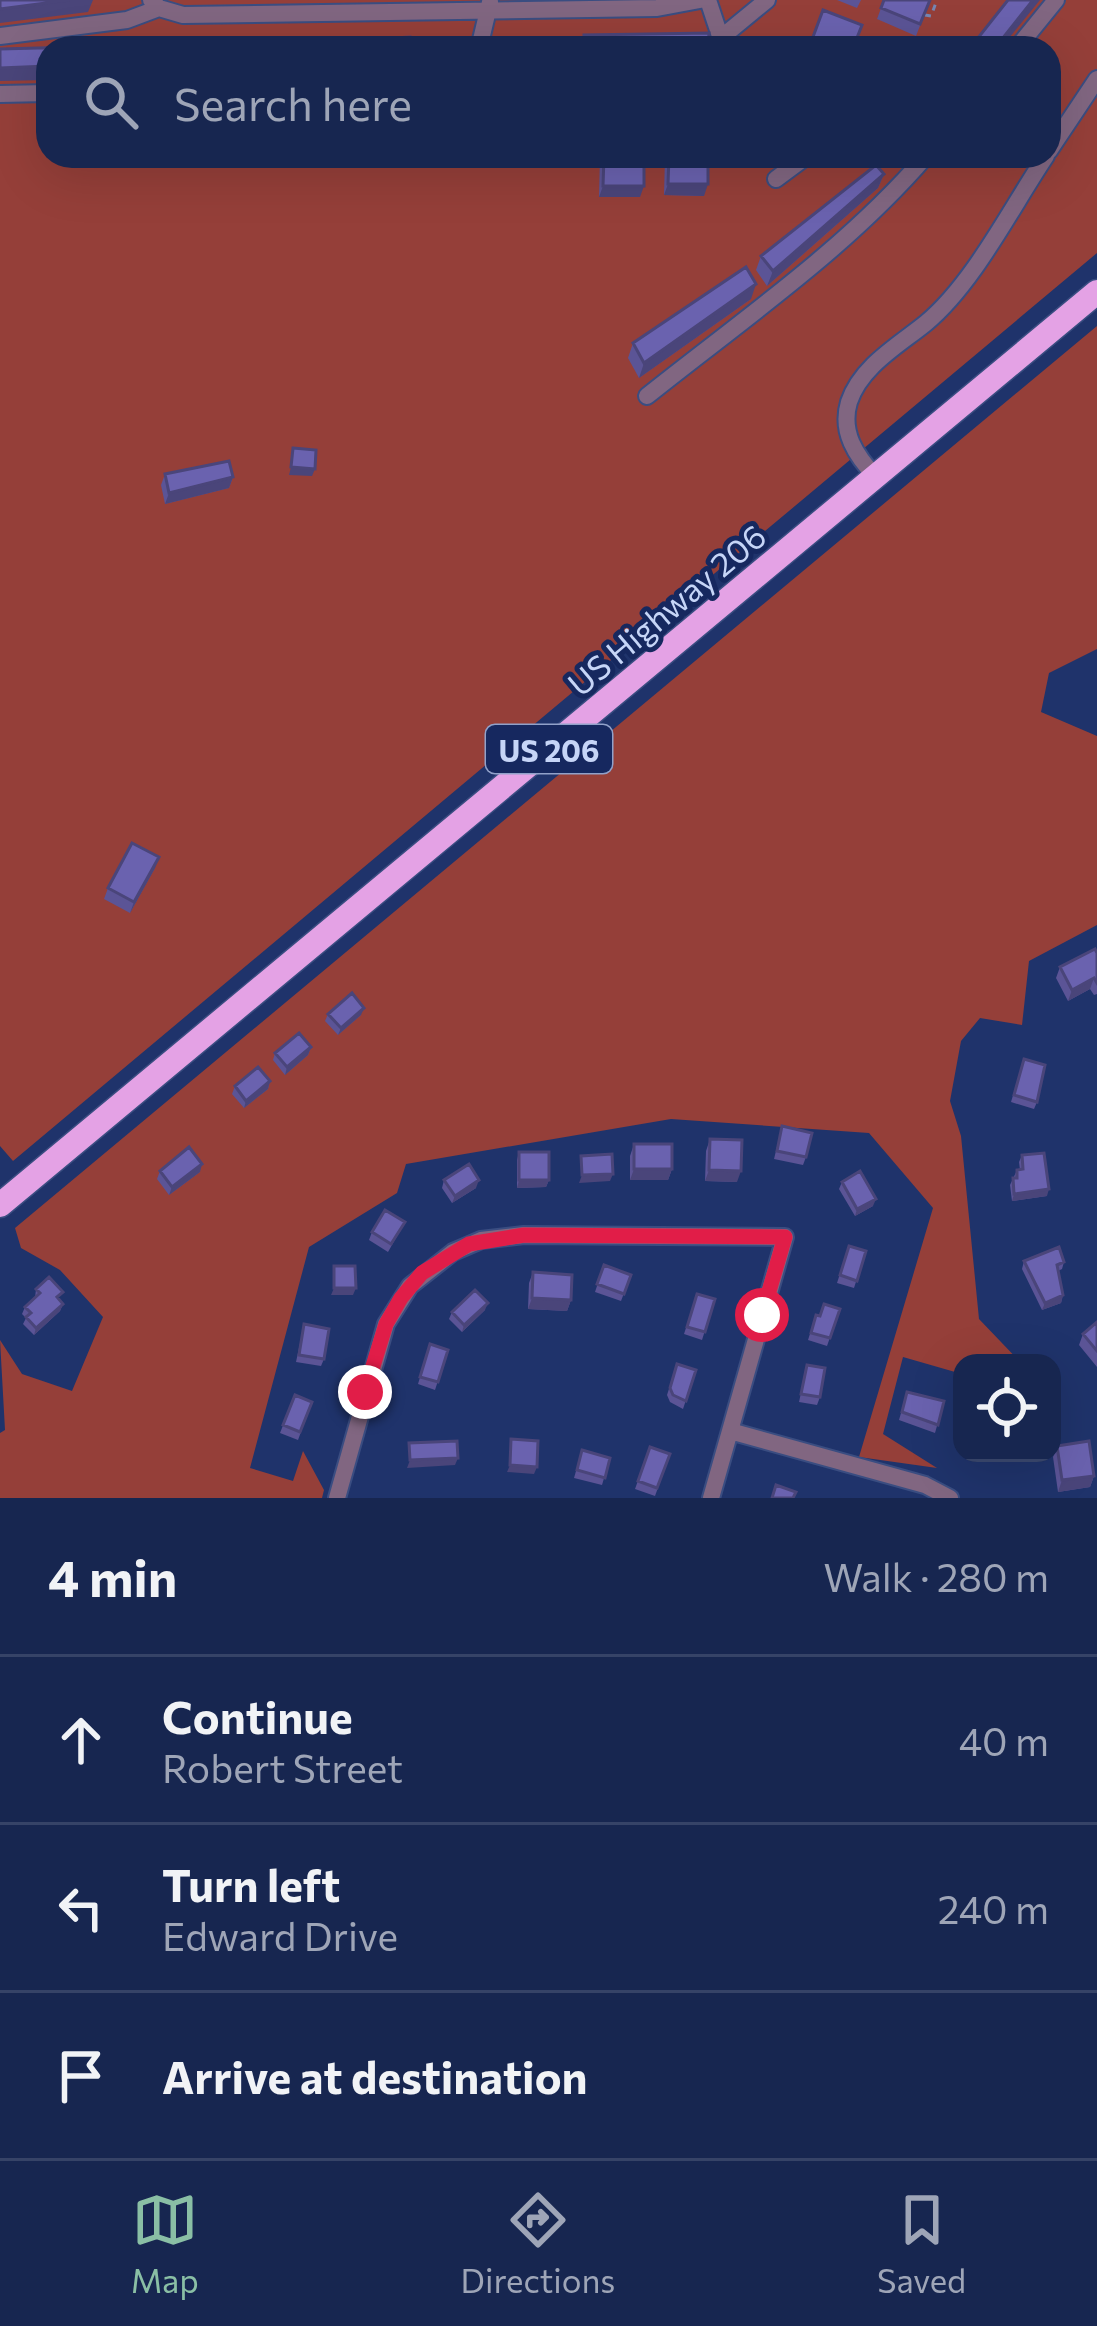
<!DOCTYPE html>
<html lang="en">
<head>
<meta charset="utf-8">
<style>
  :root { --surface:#172650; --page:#202e57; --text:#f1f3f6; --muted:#9ea5b7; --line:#364367; --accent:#8abfa5 }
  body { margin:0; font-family:Commissioner,sans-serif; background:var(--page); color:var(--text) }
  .controls { position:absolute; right:36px; bottom:36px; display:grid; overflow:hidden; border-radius:24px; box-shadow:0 12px 48px #0002 }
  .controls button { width:108px; height:108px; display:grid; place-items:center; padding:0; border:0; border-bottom:3px solid var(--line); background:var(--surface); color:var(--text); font:60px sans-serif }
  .stop { position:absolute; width:36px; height:36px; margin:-27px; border:9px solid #e11d48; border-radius:50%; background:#fff }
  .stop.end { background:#e11d48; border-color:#fff; box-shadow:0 3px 12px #0008 }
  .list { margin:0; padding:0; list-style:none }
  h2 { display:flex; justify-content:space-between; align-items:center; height:156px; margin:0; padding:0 48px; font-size:51px }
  h2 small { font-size:39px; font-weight:400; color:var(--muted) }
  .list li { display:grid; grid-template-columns:78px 1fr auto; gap:36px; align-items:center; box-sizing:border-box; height:168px; padding:0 48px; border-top:3px solid var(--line) }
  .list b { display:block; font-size:45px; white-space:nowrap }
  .list p { margin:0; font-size:39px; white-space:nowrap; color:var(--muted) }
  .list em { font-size:39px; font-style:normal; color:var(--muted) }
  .icon { flex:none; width:66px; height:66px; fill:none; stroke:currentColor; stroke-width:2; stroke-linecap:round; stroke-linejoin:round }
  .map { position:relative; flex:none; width:1097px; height:1498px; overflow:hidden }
  .search { position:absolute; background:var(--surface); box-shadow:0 12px 48px #0002; left:36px; right:36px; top:36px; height:132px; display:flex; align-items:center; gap:30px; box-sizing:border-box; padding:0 42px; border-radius:36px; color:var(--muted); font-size:45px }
  .sheet { height:660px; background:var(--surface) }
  nav { display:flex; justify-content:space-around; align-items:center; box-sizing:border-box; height:168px; border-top:3px solid var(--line); background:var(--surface); font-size:33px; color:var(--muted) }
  nav a { display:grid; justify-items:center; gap:6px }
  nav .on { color:var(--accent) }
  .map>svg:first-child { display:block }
  .forest { fill:#953f39; fill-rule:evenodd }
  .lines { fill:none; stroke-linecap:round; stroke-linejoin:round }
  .minor-casing { stroke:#3a4d81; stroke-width:20 }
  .highway-casing { stroke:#3a4d81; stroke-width:27 }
  .path { stroke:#7586b3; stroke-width:3; stroke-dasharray:6 6; stroke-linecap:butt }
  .minor { stroke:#816681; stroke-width:16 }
  .highway { stroke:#e4a2e5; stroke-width:24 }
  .wall { fill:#5b5496 }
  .shaded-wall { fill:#4a457a }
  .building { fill:#6a62af; stroke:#4a457a; stroke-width:3 }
  .route { stroke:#e11d48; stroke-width:15 }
  .labels { text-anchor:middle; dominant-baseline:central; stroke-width:10; stroke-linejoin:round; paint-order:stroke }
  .shield { fill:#16285f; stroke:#91a1c9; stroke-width:3 }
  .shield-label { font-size:30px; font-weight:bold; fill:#c6d5f7 }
  .street-label { font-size:33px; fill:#c6d5f7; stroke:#16285f }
</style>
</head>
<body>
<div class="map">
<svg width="1097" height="1498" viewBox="0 0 1097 1498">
  <rect width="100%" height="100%" fill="#1f336b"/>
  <path class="forest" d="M0,0H1097V253L13,1161L0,1146ZM48,48H1049V156H48Z
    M1097,326V649L1049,673L1041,712L1097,736V925L1029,961L1022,1025L980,1018L961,1041L950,1101L961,1136L979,1319L1021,1363H962V1374L903,1357L883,1434L937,1468L859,1457L933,1208L869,1133L671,1119L406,1164L397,1193L309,1247L250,1468L293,1481L303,1451L324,1490L322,1498H0V1433L5,1430L0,1340L22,1374L72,1391L103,1317L60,1270L21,1248L15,1228Z"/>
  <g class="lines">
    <defs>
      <path id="minor" d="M151,0L159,8L183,15L657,8L700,0
        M708,0L724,48
        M0,36L127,20L159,8
        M722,37L767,0
        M479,48L490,2
        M1017,48L1056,0
        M0,94L48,93
        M1049,151L1097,79
        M776,179L807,156
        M647,396C742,320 846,249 926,156
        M876,477C856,456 840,432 849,402C861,366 899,345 926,323C974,283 1011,208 1046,156
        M730,1431L925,1485L950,1498
        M337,1498L386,1324L410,1286L453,1252L481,1240L524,1235L785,1237L711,1498"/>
      <path id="highway" d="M0,1205L1097,292"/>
    </defs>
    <use href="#minor" class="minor-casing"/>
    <use href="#highway" class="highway-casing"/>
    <path class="path" d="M925,15L931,16L937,0"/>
    <use href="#minor" class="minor"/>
    <use href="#highway" class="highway"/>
  </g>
  <path class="wall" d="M837,0H861L857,8Z
    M884,0H930L916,36L877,19Z
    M600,156H644L640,197H599Z
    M665,156H708L704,196L664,195Z
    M884,174L878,188L767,286L756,270L761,256Z
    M751,299L639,378L628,358L633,343Z
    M165,474L233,477L229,488L165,504L161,485Z
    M155,868L130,913L104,899L108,888Z
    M1097,953V994L1094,995L1090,989L1068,1001L1056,978L1060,967Z
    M328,1014L361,1015L338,1035L325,1021Z
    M311,1047L308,1055L285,1075L273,1060L275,1053Z
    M1024,1059L1037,1102L1034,1109L1011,1102Z
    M270,1081L268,1089L244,1108L232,1094L235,1086Z
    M782,1126L806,1157L803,1165L774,1159Z
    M710,1139L737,1182L705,1181L706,1151Z
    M634,1144L672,1169L668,1180H630V1156Z
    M519,1152L549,1180L546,1187L517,1188V1160Z
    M1022,1155L1047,1196L1012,1201L1010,1185L1017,1170H1020L1019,1162Z
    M160,1171L200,1172L169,1195L157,1179Z
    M444,1180L476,1188L452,1203L442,1188Z
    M842,1182L873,1206L855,1216L839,1189Z
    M405,1222L388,1252L369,1240L372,1232Z
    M849,1246L866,1251L854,1288L837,1283Z
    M1024,1261L1064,1262L1062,1269L1058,1271L1063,1295L1061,1303L1042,1310L1022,1269Z
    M604,1265L631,1275L621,1301L595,1292Z
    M533,1272L571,1300L567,1311L528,1309L529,1283Z
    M36,1289L59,1300L63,1304L60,1311L34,1335L23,1324L26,1318L22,1314L25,1307L35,1298Z
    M697,1294L715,1299L702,1340L684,1334Z
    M840,1309L827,1346L808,1340L816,1315H820Z
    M485,1310L462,1332L449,1319L452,1312Z
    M1097,1322V1367L1079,1345L1083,1334Z
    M304,1324L324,1359L321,1366L296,1362Z
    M430,1344L448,1350L435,1390L418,1384Z
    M677,1364L696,1370L683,1409L670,1402L667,1395Z
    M807,1365L820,1397L817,1405L799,1402Z
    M907,1392L944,1401L935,1433L899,1420Z
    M295,1395L312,1402L298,1440L280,1433Z
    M1057,1446L1094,1476L1090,1487L1058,1492L1053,1457Z
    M650,1447L670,1454L655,1496L635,1489Z
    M582,1450L610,1458L602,1485L574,1478Z"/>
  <path class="shaded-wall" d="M69,0H93L88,12L0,23V9Z
    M1033,0H1040L1001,48H995Z
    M48,66V80L0,81V68L5,67Z
    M884,174L878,188L767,286L773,271Z
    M668,184H708L704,196L664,195Z
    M603,186H644L640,197H599Z
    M756,284L751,299L639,378L644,363Z
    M291,467L315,469L312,476L289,475Z
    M233,477L229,488L165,504L169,493Z
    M159,857L155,868L130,913L134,902Z
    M1094,978L1090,989L1068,1001L1072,990Z
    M364,1008L361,1015L338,1035L341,1028Z
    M311,1047L308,1055L285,1075L287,1067Z
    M270,1081L268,1089L244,1108L246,1101Z
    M202,1164L200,1172L169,1195L172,1187Z
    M634,1169H672L668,1180H630Z
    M709,1170L741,1171L737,1182L705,1181Z
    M613,1174L610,1181L579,1183L582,1175Z
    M479,1180L476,1188L452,1203L455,1196Z
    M519,1180H549L546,1187L517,1188Z
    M1049,1189L1047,1196L1012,1201L1014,1194Z
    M876,1199L873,1206L855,1216L857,1209Z
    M334,1288H356L353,1295H331Z
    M1063,1295L1061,1303L1042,1310L1045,1303Z
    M532,1298L571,1300L567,1311L528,1309Z
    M488,1303L485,1310L462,1332L464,1325Z
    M63,1304L60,1311L34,1335L36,1328Z
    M458,1458L455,1465L407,1468L410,1460Z
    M510,1465L537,1467L534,1474L507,1472Z
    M1094,1476L1090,1487L1058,1492L1062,1480Z"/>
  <path class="building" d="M0,0H69L0,9Z
    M884,0H930L920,24L881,8Z
    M1008,0H1033L995,48H970Z
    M823,10L862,25L853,48H816L810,45Z
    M709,33L708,48H584V35Z
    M410,37L411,48H287V44Z
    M261,42L262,48H48V66L0,68V49Z
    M604,156H644V186H603Z
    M669,156H708V184H668Z
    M876,165L884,174L773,271L761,256Z
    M746,267L756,284L644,363L633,343Z
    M293,448L316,450L315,469L291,467Z
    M229,461L233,477L169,493L165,474Z
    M132,843L159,857L134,902L108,888Z
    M1095,949L1097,953V983L1094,978L1072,990L1060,967Z
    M352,993L364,1008L341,1028L328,1014Z
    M299,1033L311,1047L287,1067L275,1053Z
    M1024,1059L1045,1065L1037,1102L1014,1095Z
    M258,1067L270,1081L246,1101L235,1086Z
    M782,1126L812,1133L806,1157L777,1151Z
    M710,1139L742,1140L741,1171L709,1170Z
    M634,1144H672V1169H634Z
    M189,1147L202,1164L172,1187L160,1171Z
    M519,1152H549V1180H519Z
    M1044,1153L1049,1189L1014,1194L1013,1178H1017V1170L1023,1169L1022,1155Z
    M612,1154L613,1174L582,1175L581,1156Z
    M469,1164L479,1180L455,1196L444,1180Z
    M860,1171L876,1199L857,1209L842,1182Z
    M385,1210L405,1222L391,1244L372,1232Z
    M849,1246L866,1251L857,1281L840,1275Z
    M1059,1247L1064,1262L1057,1265L1063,1295L1045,1303L1024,1261Z
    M604,1265L631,1275L624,1294L597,1284Z
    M334,1266H355L356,1288H334Z
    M533,1272L572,1275L571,1300L532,1298Z
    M49,1277L63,1292L57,1297L63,1304L36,1328L26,1317L31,1313L25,1307L40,1293L36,1289Z
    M475,1290L488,1303L464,1325L452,1312Z
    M697,1294L715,1299L705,1332L687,1327Z
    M824,1304L840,1309L830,1338L811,1333L816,1315L820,1316Z
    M1097,1322V1351L1083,1334Z
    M304,1324L329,1329L324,1359L299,1355Z
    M430,1344L448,1350L438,1382L420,1377Z
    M677,1364L696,1370L686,1401L673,1395L670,1388Z
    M807,1365L825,1368L820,1397L801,1394Z
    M907,1392L944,1401L938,1425L902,1412Z
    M295,1395L312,1402L300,1432L283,1425Z
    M511,1439L538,1441L537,1467L510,1465Z
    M457,1441L458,1458L410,1460L409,1443Z
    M1089,1441L1094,1476L1062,1480L1057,1446Z
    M650,1447L670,1454L657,1488L638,1481Z
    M582,1450L610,1458L605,1478L577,1470Z
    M776,1485L796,1492L793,1498H772Z"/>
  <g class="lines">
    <path class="route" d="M365,1392L386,1324L401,1298L422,1273L469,1244L524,1235L785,1237L762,1315"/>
  </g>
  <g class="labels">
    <rect class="shield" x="486" y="725" width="126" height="48" rx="9"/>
    <g class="shield-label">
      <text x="549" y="749">US 206</text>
    </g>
    <g class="street-label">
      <text transform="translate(666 609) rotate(-40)">US Highway 206</text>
    </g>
  </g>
</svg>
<div class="controls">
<button><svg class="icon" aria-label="locate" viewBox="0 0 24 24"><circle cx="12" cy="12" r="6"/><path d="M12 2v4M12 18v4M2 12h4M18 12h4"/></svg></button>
</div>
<div class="stop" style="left:762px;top:1315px"></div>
<div class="stop end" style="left:365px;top:1392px"></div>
<div class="search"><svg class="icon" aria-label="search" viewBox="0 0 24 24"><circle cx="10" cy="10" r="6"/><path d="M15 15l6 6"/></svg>Search here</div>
</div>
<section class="sheet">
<h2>4 min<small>Walk · 280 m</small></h2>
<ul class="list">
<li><svg class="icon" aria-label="ahead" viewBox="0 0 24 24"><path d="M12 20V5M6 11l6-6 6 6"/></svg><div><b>Continue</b><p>Robert Street</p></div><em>40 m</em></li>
<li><svg class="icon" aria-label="left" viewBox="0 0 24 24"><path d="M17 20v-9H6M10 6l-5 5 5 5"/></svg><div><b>Turn left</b><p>Edward Drive</p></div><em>240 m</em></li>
<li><svg class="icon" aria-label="arrive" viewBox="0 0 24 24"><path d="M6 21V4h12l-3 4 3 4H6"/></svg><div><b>Arrive at destination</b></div></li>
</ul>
</section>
<nav>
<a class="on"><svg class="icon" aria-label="map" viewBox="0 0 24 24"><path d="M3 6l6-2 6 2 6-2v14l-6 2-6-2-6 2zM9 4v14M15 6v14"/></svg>Map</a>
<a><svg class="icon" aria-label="directions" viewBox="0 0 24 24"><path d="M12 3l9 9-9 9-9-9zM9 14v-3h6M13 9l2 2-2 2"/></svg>Directions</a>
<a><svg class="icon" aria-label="saved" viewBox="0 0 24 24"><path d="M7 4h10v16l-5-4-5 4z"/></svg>Saved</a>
</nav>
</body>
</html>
